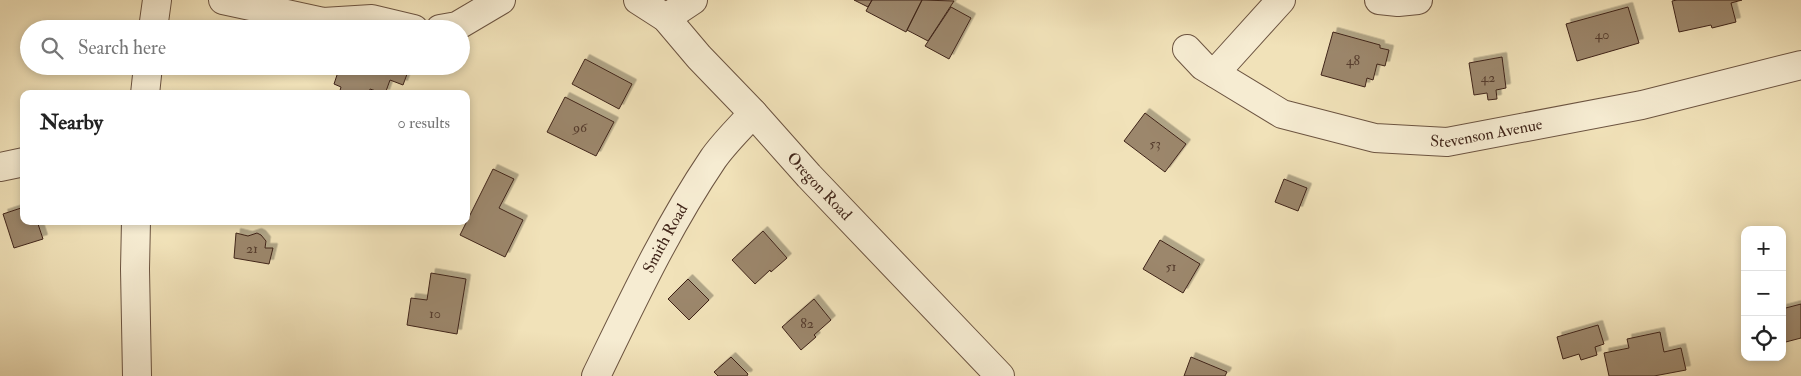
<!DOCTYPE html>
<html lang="en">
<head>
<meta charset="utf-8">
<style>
  :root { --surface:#fff; --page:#f6f6f6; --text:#222; --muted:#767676; --line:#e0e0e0 }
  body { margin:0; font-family:"IM FELL Double Pica",serif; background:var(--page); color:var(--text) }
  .controls { position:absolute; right:15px; bottom:15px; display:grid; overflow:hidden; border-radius:10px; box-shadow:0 2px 8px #0003 }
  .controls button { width:45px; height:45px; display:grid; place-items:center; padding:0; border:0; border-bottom:1px solid var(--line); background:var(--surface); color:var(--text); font:25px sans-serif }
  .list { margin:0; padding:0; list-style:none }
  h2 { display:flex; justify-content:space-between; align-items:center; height:65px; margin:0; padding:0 20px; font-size:21px }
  h2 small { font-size:16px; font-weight:400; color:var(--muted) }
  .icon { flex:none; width:28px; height:28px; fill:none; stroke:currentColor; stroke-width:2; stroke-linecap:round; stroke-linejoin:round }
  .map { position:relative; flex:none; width:1801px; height:376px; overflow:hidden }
  .search { position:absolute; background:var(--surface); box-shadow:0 2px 8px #0003; left:20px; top:20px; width:450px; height:55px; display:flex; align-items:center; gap:12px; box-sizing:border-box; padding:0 18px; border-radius:28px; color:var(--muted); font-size:19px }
  .panel { position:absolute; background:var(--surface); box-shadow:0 2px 8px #0003; left:20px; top:90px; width:450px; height:135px; border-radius:10px }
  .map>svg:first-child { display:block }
  .building { fill:#9c876c; stroke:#3f2419; filter:url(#shadow) }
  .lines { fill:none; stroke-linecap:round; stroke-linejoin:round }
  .minor-casing { stroke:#6c5441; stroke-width:30 }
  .minor { stroke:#f6ecd2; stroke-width:28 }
  .labels { text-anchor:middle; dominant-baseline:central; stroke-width:4; stroke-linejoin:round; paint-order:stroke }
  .number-label { font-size:14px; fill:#563d2e }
  .street-label { font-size:16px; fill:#3f2419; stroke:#f6ecd2 }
</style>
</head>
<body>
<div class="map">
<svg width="1801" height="376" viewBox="0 0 1801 376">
  <defs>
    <filter id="shadow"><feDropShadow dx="4.5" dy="-4.5" stdDeviation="0" flood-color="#0004"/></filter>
  </defs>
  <rect width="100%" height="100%" fill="#f1e2b9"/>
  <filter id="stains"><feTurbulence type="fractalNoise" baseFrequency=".004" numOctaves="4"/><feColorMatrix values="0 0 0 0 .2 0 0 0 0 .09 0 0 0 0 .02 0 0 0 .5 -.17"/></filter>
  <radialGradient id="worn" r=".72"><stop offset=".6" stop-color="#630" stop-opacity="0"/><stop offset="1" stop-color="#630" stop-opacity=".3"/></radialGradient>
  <path class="building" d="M854,0H872L868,7Z
    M872,0H922L906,32L866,11Z
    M922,0L954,1L928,41L907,30Z
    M1677,0H1742L1731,3L1736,22L1712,28L1711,25L1679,32L1672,1Z
    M951,7L971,18L949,59L925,46Z
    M1628,7L1639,43L1577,61L1566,24Z
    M1333,32L1380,45V48L1389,50L1385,66L1377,64L1373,80L1367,78L1365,87L1321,75Z
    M1502,57L1506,88L1496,90L1497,99L1488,100L1487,93L1474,95L1469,63Z
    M585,59L632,84L619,109L572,84Z
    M340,66H410L403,85L390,80L385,94L370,89L369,94H339L341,87L334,84Z
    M565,97L614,122L596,156L547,132Z
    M1145,113L1186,144L1165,172L1124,141Z
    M493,169L514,179L499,208L523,220L505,257L460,235Z
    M1284,179L1307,188L1298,211L1275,202Z
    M24,207V221H37L43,239L14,248L3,214Z
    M763,231L787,258L771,272L770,270L755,284L732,260Z
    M236,233L248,236L257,233L261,235L266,241L265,248H273L269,264L234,258Z
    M1160,240L1200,264L1183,293L1143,269Z
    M431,273L466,279L457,334L407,325L411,298L427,300Z
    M688,279L709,300L689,320L668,299Z
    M814,299L831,320L814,335L816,337L801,350L782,327Z
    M1801,304V338L1782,343V309Z
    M1598,325L1604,344L1595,347L1597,355L1581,360L1579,354L1563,359L1557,337Z
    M1660,332L1664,352L1681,348L1686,370L1654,376H1609L1604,353L1629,348L1627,339Z
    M731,357L748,374L747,376H718L714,372Z
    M1191,357L1227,372L1225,376H1184Z"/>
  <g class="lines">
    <defs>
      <g id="minor">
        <path d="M223,0L323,22L372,19L414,29"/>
        <path id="s1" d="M638,0L666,18L699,57L753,113L809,176L1000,376"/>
        <path d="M1379,0L1398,2L1418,0"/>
        <path d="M666,18L693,0"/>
        <path d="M153,29L157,0"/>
        <path d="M440,29L457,26L501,0"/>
        <path id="s2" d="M1187,49L1203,66L1282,114L1375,138L1447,142L1642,105L1801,65"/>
        <path d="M1215,73L1281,0"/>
        <path d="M145,94L148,66"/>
        <path d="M0,167L24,162"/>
        <path d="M136,221L135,269L137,376"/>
        <path id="s3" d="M596,376C632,302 667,227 713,159C724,143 740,128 753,113"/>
      </g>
    </defs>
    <use href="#minor" class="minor-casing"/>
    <use href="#minor" class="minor"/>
  </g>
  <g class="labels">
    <g class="number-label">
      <text x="1602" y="34">40</text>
      <text x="1353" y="60">48</text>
      <text x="1488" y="77">42</text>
      <text x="580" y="127">96</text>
      <text x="1155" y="143">53</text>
      <text x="252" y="248">21</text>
      <text x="1171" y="266">51</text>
      <text x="435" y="313">10</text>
      <text x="807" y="323">82</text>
    </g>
    <g class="street-label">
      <text stroke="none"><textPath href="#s2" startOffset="324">Stevenson Avenue</textPath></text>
      <text stroke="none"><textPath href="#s1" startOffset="261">Oregon Road</textPath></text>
      <text stroke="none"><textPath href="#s3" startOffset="154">Smith Road</textPath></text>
    </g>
  </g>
  <rect width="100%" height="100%" filter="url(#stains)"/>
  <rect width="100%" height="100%" fill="url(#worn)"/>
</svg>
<div class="controls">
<button>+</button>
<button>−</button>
<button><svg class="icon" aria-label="locate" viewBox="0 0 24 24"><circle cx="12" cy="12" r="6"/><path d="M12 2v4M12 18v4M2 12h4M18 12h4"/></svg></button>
</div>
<div class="search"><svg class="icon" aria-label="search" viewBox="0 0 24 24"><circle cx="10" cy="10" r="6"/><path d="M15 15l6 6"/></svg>Search here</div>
<section class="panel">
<h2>Nearby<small>0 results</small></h2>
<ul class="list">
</ul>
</section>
</div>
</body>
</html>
